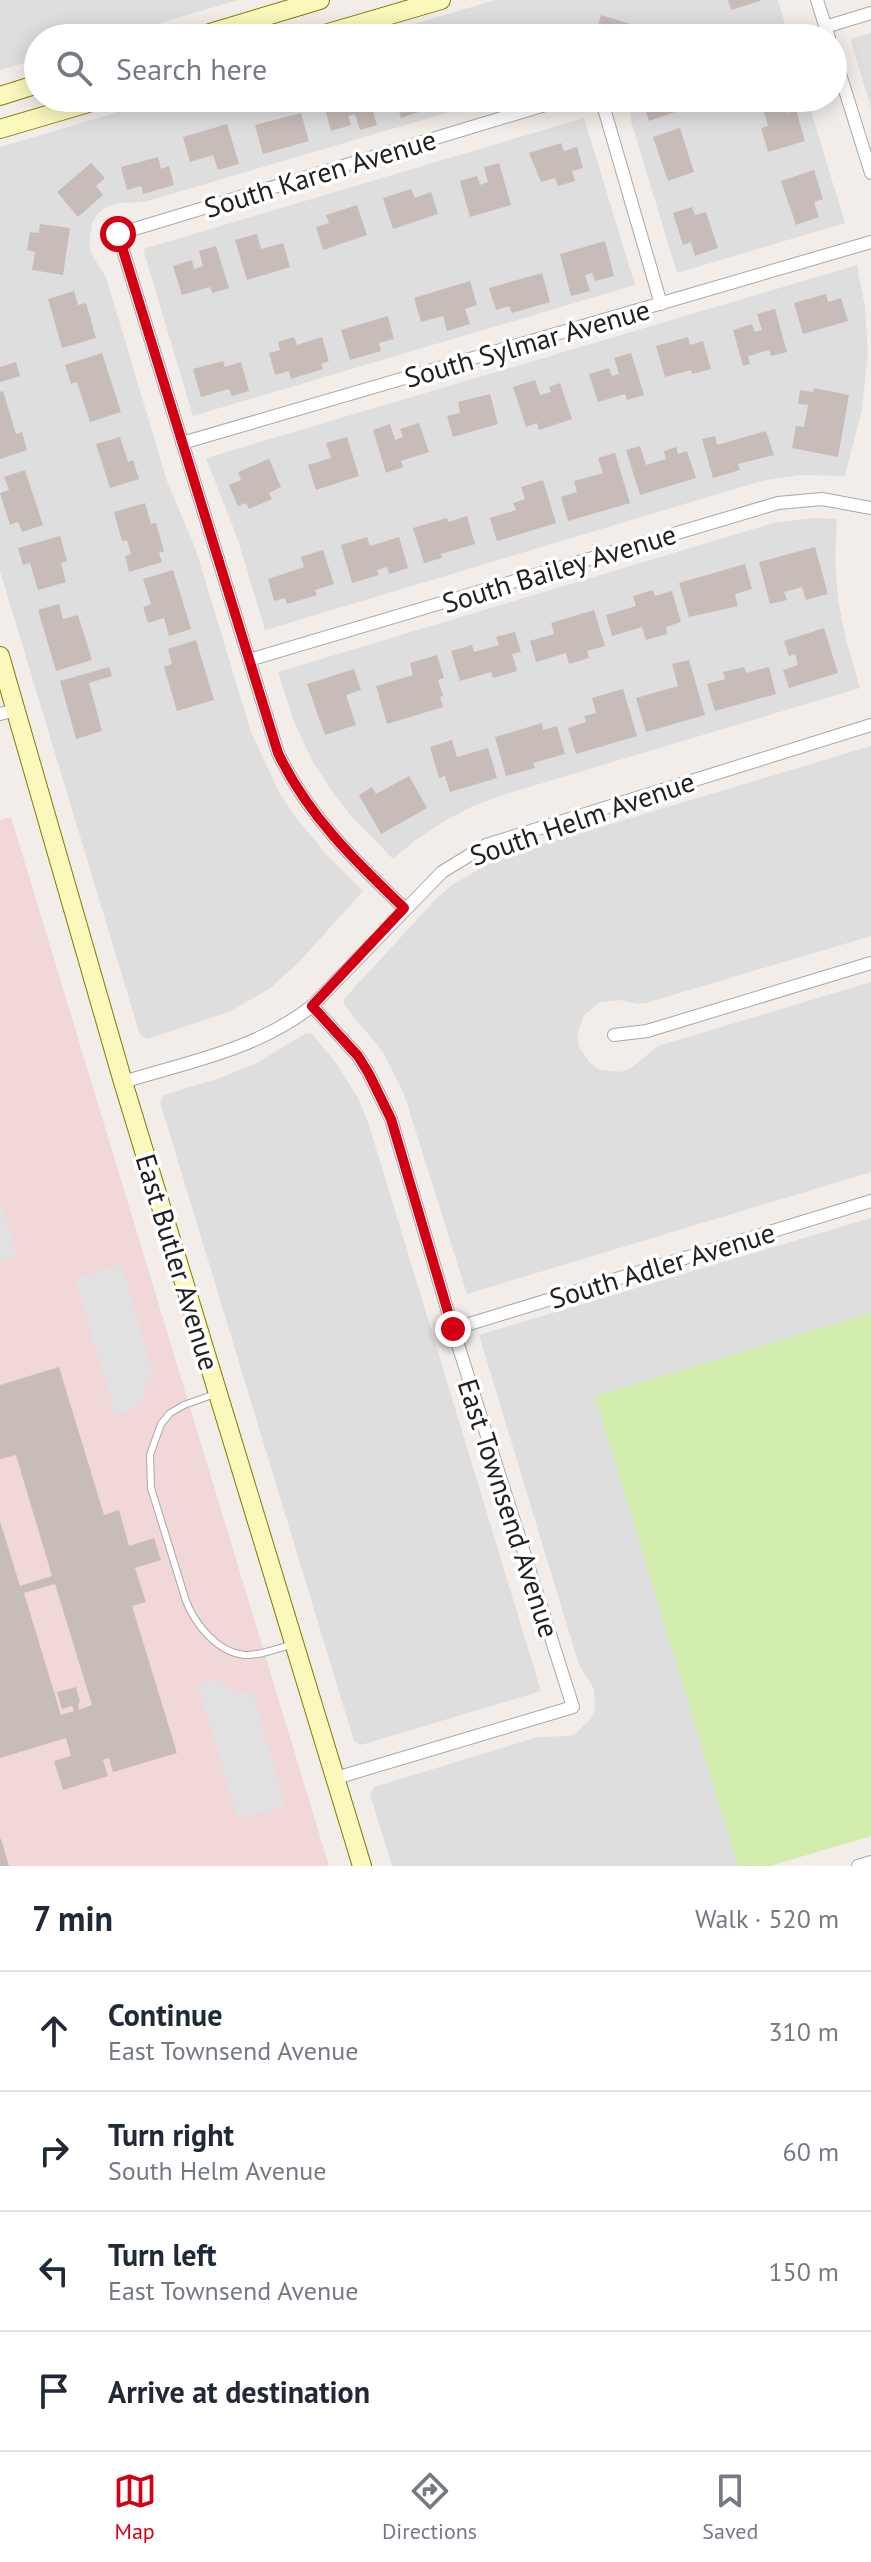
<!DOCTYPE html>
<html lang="en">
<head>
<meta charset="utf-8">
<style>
  :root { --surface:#fff; --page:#f6f6f7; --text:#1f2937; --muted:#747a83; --line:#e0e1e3; --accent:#d20014 }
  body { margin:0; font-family:"PT Sans",sans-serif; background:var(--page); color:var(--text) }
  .stop { position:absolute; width:24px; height:24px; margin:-18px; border:6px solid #d20014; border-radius:50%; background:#fff }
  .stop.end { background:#d20014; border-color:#fff; box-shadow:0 2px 8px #0008 }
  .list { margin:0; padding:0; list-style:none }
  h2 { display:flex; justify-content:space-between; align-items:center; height:104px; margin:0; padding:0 32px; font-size:34px }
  h2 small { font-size:26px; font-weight:400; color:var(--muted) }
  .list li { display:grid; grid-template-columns:52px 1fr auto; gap:24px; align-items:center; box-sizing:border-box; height:120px; padding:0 32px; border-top:2px solid var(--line) }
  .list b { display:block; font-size:30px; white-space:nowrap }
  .list p { margin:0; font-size:26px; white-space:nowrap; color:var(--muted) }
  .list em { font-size:26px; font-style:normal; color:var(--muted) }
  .icon { flex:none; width:44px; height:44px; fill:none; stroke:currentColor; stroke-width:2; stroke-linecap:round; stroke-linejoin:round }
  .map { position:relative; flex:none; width:871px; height:1866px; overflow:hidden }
  .search { position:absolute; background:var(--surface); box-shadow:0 4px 20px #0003; left:24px; right:24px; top:24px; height:88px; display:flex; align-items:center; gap:20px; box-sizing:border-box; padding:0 28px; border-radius:44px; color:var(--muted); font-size:30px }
  .sheet { height:584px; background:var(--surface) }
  nav { display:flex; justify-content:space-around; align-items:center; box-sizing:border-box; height:112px; border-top:2px solid var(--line); background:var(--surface); font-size:22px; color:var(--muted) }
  nav a { display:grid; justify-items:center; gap:4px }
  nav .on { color:var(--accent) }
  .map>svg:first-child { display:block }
  .residential { fill:#dfdede }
  .commercial { fill:#f2d7d9 }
  .grass { fill:#d2ecad }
  .parking { fill:#e1e1e1 }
  .building { fill:#c7bcb7; fill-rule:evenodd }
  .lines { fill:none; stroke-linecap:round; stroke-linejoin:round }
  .lane-casing { stroke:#a8a8a8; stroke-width:8 }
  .street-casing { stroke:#a8a8a8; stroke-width:14 }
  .secondary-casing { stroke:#7d7e02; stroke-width:20 }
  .lane { stroke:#fff; stroke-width:6 }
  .street { stroke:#fff; stroke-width:12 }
  .secondary { stroke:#fbf8bc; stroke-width:18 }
  .route { stroke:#d20014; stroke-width:10 }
  .labels { text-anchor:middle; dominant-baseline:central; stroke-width:7; stroke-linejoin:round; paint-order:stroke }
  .street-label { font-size:28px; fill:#212121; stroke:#fff }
</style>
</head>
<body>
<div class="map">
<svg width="871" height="1866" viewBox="0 0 871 1866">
  <rect width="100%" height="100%" fill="#f2ede8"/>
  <path class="residential" d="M0,0H238L110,38H38V59L0,70Z
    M495,0H778L789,38H367Z
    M871,33V107L851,42L853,38Z
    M165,98H497L144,202L119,203L108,206L98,213L92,223L89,244L92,255L106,277L167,481L196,550L251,732L280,794L298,820L326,854L363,891L299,962L269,989L229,1012L147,1039L140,1035L0,571V147Z
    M630,98H807L845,223L677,273L631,121Z
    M584,118L635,285L193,416L143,249Z
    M857,265L865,307L868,353L862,409L845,476L800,475L761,481L265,630L238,540L206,458Z
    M814,518L837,519L835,561L838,599L846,640L860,688L506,794L473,806L446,820L417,839L393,859L353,818L336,797L313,762L294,722L278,672L773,523Z
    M871,746V936L646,1003L638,1004L620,1000L600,1002L584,1015L577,1035L579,1047L591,1064L600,1070L621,1072L631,1068L658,1046L871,982V1172L467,1294L404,1094L383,1052L344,1005V999L434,901L452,885L490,863L534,847Z
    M306,1033L312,1034L337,1064L358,1098L369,1125L541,1691L361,1745L354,1741L160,1102L164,1095L220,1078L257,1063Z
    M871,1218V1314L595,1396L738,1866H392L370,1794L374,1787L538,1737L567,1736L575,1734L590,1720L595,1710L594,1689L579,1665L479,1335Z"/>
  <path class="commercial" d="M11,817L329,1866H0V820Z"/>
  <path class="grass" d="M871,1313V1836L770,1866H738L595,1396Z"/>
  <path class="parking" d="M0,1201L17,1255L0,1260Z
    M121,1265L155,1379L142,1384L145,1394L132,1410L116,1415L75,1279Z
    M216,1679L236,1694L252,1691L285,1806L238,1819L198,1685Z"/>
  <path class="building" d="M728,0H760V1L731,10Z
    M601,15L647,29L644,38H594Z
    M571,24L575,38H527L525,31L541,26L542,33Z
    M768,24L772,38H730L729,35Z
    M337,98H369L377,125L360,130L355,114L348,116L351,125L331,131L323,102Z
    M395,98H418L422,111L401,118Z
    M642,98H684V100L676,103L678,111L649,121Z
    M784,99L787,113L796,110L805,141L768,152L761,128L768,126L762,105Z
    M301,113L309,141L263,154L255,125Z
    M227,124L239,164L218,170L213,155L190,162L183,137Z
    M680,128L694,172L668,181L653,137Z
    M561,143L564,151L577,147L583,168L572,171L575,181L558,186L555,178L541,182L529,153Z
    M158,157L161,169L169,166L174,185L143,194L141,186L127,190L121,167Z
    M91,163L105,178L96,186L103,195L78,217L57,192Z
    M499,163L511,205L470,217L460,181L477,176L480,185L488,182L484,167Z
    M814,170L823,199L814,202L819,217L796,225L781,181Z
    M411,189L415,198L431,192L438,214L393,229L383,198Z
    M357,205L367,235L323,250L316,227L329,223L326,215Z
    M692,207L695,215L706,212L718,248L695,256L691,242L683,245L673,213Z
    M40,224L70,228L63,275L32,270L35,252L27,250L30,232L39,233Z
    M257,234L261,249L283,243L290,267L247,280L235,240Z
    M605,241L614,276L595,281L592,273L585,275L590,291L571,296L560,254Z
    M216,246L229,288L212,293L210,287L182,295L173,266L192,260L194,269L203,266L199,251Z
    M542,273L550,302L512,313L509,306L496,310L489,288Z
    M470,281L477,305L465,309L470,324L447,331L443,316L421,322L414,298Z
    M74,291L78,305L86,303L96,338L62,348L48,299Z
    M826,294L828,302L841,298L848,321L803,334L794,303Z
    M775,309L787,352L771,356L769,350L748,356L750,364L743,366L733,330L752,324L755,332L762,330L757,314Z
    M388,316L394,339L379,343L381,351L350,360L341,330Z
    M294,337L297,345L322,337L329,361L321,364L323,369L291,379L289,371L275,375L269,353L280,350L278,342Z
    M688,337L690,345L703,341L711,369L692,374L691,370L665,377L656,346Z
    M102,353L121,412L90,422L77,382L71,384L65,365Z
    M631,353L644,395L627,400L625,394L598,402L589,374L609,368L612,376L619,374L614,358Z
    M223,361L225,367L241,362L249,391L232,396L229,389L201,397L193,369Z
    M16,362L20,376L0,382V367Z
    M535,380L540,395L551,392L549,387L560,383L572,419L539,430L537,423L526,427L513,387Z
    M814,388L849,395L838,457L792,448L796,426L804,427L808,405L798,404L800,390L813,392Z
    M3,391L16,434L22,432L27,450L0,459V392Z
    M490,394L498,424L453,437L447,416L460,413L458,402Z
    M419,423L429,452L401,461L403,467L386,473L373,430L390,424L395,440L403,437L400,429Z
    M766,431L774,455L738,464L740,470L713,478L702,439L715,436L717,445Z
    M120,437L128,462L133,460L139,479L110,488L96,444Z
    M347,437L359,476L316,490L308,465L331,458L326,443Z
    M640,446L646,465L666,459L664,451L676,447L678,454L687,451L696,478L640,495L626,450Z
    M615,453L630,503L568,521L561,497L577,492L574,481L603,473L598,458Z
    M269,459L281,487L269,493L272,499L249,509L246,503L238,506L229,485L241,480L238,472Z
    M25,470L43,525L22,532L18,522L10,525L0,493L9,490L4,477Z
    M543,480L556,523L497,541L490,518L516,510L513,503L525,499L521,487Z
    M145,503L151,524L156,523L164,551L159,553L162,562L129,572L125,556L131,554L127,540L122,541L114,512Z
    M467,516L475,544L441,554L442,558L424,563L413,528L447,518L449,522Z
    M60,536L67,561L61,563L66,582L38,590L30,563L23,565L18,548Z
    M367,537L370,546L399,537L408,568L389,574L387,567L377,570L379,575L352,583L341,545Z
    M815,547L828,594L806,600L802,587L784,592L787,600L770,604L759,562Z
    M323,550L334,584L315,590L317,595L287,604L285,598L274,601L268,579L304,567L301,557Z
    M745,564L752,589L735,594L738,606L689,617L679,583Z
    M173,570L191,629L169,636L164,618L148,623L143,607L151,604L143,579Z
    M653,590L655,596L672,591L681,622L666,627L667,634L646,640L642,627L612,636L606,615L636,606L633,596Z
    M59,604L63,619L78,615L92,660L56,671L38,610Z
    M594,610L605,646L587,651L589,658L569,664L566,653L536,662L530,641L554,634L551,623Z
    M824,628L838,673L789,688L783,670L798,665L795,654L789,656L784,641Z
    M515,632L521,652L512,654L517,671L493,678L491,672L460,681L451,651L472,645L474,652L499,645L496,637Z
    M196,640L214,700L177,711L164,667L172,664L168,649Z
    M437,655L444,678L438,680L443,696L440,697L443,707L387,724L376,686L413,675L410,663Z
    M689,660L705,715L646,732L636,698L678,686L672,664Z
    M109,667L112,676L89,683L102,731L76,739L60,681Z
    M744,667L746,673L769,667L776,694L715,711L707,684L725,679L723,672Z
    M354,669L361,690L346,695L356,725L325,735L307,684Z
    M623,689L637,736L576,754L568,728L586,722L584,716L596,713L592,698Z
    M542,723L543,730L557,726L565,754L533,763L535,768L506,776L495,737Z
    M452,740L457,757L488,748L497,778L450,792L445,776L439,778L430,747Z
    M409,776L427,808L381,834L359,795L372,787L376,794Z
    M59,1367L104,1515L119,1510L129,1546L154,1538L161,1560L135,1568L146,1602L132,1606L177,1753L113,1772L109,1758L103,1760L108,1776L63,1790L54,1761L71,1756L66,1738L0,1758V1521L20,1586L52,1576L16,1455L0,1459V1385ZM55,1584L92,1705L79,1710L78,1704L80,1702L76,1687L57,1692L62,1709L72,1706L74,1711L61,1715L24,1593Z
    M0,1839H1L9,1866H0Z"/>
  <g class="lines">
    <defs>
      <path id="lane" d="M215,1394L184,1405L170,1413L161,1424L150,1455L151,1488L186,1601C195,1624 217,1652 244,1655C260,1656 278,1648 294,1644"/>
      <path id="street" d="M817,0L829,38
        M825,27L871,13
        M833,52L871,173
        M601,98L661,304
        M182,443L871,242
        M249,660L778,503L822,499L871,508
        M0,714L16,710
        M404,908C355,861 308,816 278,753L118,234L568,98
        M312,1006L358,1056L369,1074L391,1119L453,1329L573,1707L336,1778
        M614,1035L647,1031L871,963
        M123,1082C188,1062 258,1049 312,1006L442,872L486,845L871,725
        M453,1329L871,1201
        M858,1866L871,1862"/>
      <path id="secondary" d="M193,38L320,0
        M311,38L441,0
        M0,96L38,84
        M0,129L105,98
        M0,656L123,1082L362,1866"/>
    </defs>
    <use href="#lane" class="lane-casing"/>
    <use href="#street" class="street-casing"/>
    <use href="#secondary" class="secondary-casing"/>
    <use href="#lane" class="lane"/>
    <use href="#street" class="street"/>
    <use href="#secondary" class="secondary"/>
  </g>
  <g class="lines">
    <path class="route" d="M118,234L278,753C308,816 355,861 404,908L312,1006L358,1056L369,1074L391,1119L453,1329"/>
  </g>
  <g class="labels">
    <g class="street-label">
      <text transform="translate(320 173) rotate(-17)">South Karen Avenue</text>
      <text transform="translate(527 343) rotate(-16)">South Sylmar Avenue</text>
      <text transform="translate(559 568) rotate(-17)">South Bailey Avenue</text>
      <text transform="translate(582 818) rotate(-19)">South Helm Avenue</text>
      <text transform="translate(178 1262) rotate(73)">East Butler Avenue</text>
      <text transform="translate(662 1265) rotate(-17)">South Adler Avenue</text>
      <text transform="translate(509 1508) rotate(72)">East Townsend Avenue</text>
    </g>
  </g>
</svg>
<div class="stop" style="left:118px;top:234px"></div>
<div class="stop end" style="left:453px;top:1329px"></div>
<div class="search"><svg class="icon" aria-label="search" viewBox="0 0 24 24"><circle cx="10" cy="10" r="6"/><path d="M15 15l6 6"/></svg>Search here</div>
</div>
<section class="sheet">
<h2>7 min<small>Walk · 520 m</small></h2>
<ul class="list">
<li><svg class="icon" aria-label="ahead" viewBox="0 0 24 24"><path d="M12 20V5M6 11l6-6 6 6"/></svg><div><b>Continue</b><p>East Townsend Avenue</p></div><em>310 m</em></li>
<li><svg class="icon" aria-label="right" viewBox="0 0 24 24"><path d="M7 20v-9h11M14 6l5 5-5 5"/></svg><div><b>Turn right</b><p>South Helm Avenue</p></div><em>60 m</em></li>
<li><svg class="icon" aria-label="left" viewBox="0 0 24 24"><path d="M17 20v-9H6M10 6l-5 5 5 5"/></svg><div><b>Turn left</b><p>East Townsend Avenue</p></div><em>150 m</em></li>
<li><svg class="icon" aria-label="arrive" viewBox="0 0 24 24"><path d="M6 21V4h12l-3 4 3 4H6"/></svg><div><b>Arrive at destination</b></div></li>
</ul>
</section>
<nav>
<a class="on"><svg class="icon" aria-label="map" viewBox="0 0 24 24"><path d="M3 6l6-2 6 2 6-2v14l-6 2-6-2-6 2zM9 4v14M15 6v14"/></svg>Map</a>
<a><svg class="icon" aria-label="directions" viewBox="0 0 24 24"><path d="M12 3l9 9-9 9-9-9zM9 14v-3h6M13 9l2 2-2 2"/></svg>Directions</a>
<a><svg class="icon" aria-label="saved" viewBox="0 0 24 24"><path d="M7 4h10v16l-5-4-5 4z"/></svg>Saved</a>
</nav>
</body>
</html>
